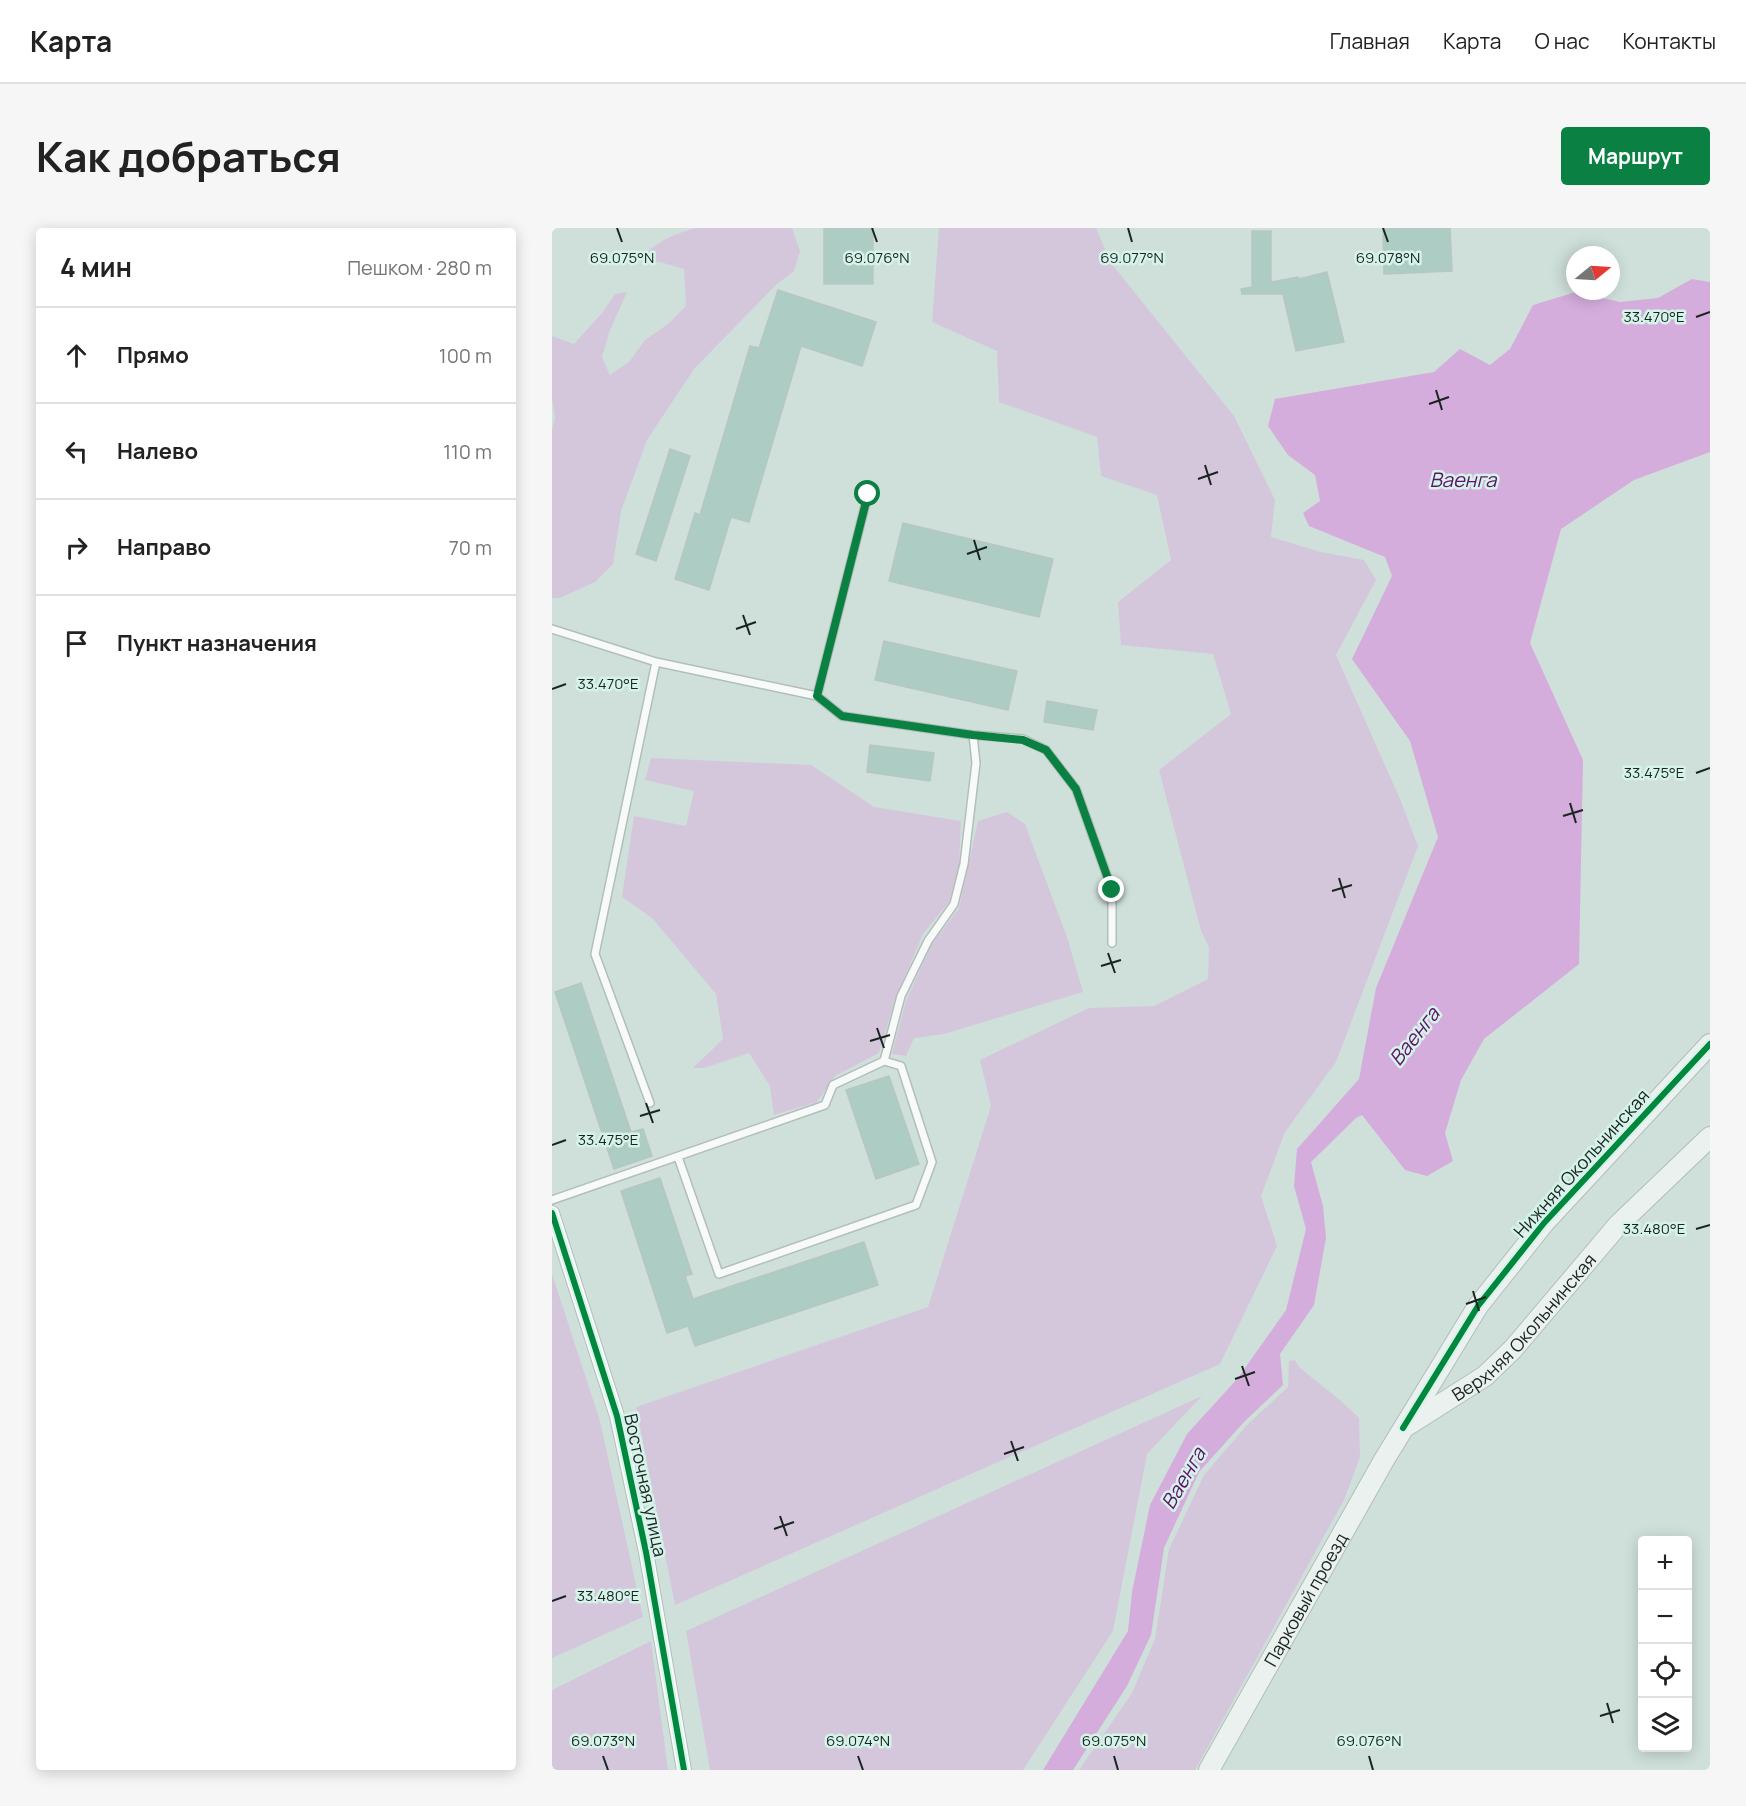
<!DOCTYPE html>
<html lang="ru">
<head>
<meta charset="utf-8">
<style>
  :root { --surface:#fff; --page:#f6f6f6; --text:#222; --muted:#767676; --line:#e0e0e0; --accent:#0b8043 }
  body { margin:0; font-family:Manrope,sans-serif; background:var(--page); color:var(--text) }
  .controls { position:absolute; right:18px; bottom:18px; display:grid; overflow:hidden; border-radius:6px; box-shadow:0 3px 15px #0003 }
  .controls button { width:54px; height:54px; display:grid; place-items:center; padding:0; border:0; border-bottom:2px solid var(--line); background:var(--surface); color:var(--text); font:30px sans-serif }
  .compass { position:absolute; left:1014px; top:18px; width:54px; height:54px; border-radius:50%; background:var(--surface); box-shadow:0 3px 15px #0003; rotate:72deg }
  .stop { position:absolute; width:18px; height:18px; margin:-14px; border:4px solid #0b8043; border-radius:50%; background:#fff }
  .stop.end { background:#0b8043; border-color:#fff; box-shadow:0 2px 6px #0008 }
  .list { margin:0; padding:0; list-style:none }
  h2 { display:flex; justify-content:space-between; align-items:center; height:78px; margin:0; padding:0 24px; font-size:26px }
  h2 small { font-size:20px; font-weight:400; color:var(--muted) }
  .list li { display:grid; grid-template-columns:39px 1fr auto; gap:18px; align-items:center; box-sizing:border-box; height:96px; padding:0 24px; border-top:2px solid var(--line) }
  .list b { display:block; font-size:22px; white-space:nowrap }
  .list em { font-size:20px; font-style:normal; color:var(--muted) }
  .icon { flex:none; width:33px; height:33px; fill:none; stroke:currentColor; stroke-width:2; stroke-linecap:round; stroke-linejoin:round }
  .map { position:relative; flex:none; width:1158px; height:1542px; overflow:hidden; border-radius:6px }
  header { display:flex; align-items:center; gap:36px; box-sizing:border-box; height:84px; padding:0 30px; background:var(--surface); border-bottom:2px solid var(--line) }
  header strong { font-size:28px }
  nav { display:flex; gap:33px; margin-inline-start:auto; font-size:21px }
  .intro { display:flex; align-items:center; justify-content:space-between; box-sizing:border-box; height:144px; padding:0 36px }
  h1 { margin:0; font-size:42px }
  .button { padding:15px 27px; border-radius:6px; background:var(--accent); color:#fff; font-size:21px; font-weight:700 }
  main { display:flex; gap:36px; padding:0 36px }
  aside { flex:1; background:var(--surface); border-radius:6px; box-shadow:0 3px 15px #0003 }
  .map>svg:first-child { display:block }
  .green { fill:#d4c7dc }
  .water { fill:#d4addc }
  .building { fill:#adccc3; stroke:#b8c6c1; stroke-width:1.5 }
  .lines { fill:none; stroke-linecap:round; stroke-linejoin:round }
  .lane-casing { stroke:#b1beba; stroke-width:10 }
  .street-casing { stroke:#b1beba; stroke-width:16 }
  .secondary-casing { stroke:#b1beba; stroke-width:22 }
  .lane { stroke:#f8faf9; stroke-width:7 }
  .street { stroke:#f8faf9; stroke-width:14 }
  .secondary { stroke:#eaf1ef; stroke-width:20 }
  .cycleway-casing { stroke:#d6f3ea; stroke-width:10 }
  .cycleway { stroke:#00873e; stroke-width:6 }
  .route { stroke:#0b8043; stroke-width:8 }
  .ticks { fill:none; stroke:#1a2521; stroke-width:2 }
  .labels { text-anchor:middle; dominant-baseline:central; stroke-width:5; stroke-linejoin:round; paint-order:stroke }
  .street-label { font-size:18px; fill:#1a2521; stroke:#d6f3ea }
  .water-label { font-size:20px; font-style:italic; fill:#5f1368; stroke:#d6f3ea }
  .ticks-label { font-size:15px; text-anchor:middle; fill:#1a2521; stroke:#d6f3ea; stroke-width:5; stroke-linejoin:round; paint-order:stroke }
</style>
</head>
<body>
<header>
<strong>Карта</strong>
<nav><a>Главная</a><a>Карта</a><a>О нас</a><a>Контакты</a></nav>
</header>
<div class="intro"><h1>Как добраться</h1><a class="button">Маршрут</a></div>
<main>
<aside>
<h2>4 мин<small>Пешком · 280 m</small></h2>
<ul class="list">
<li><svg class="icon" aria-label="ahead" viewBox="0 0 24 24"><path d="M12 20V5M6 11l6-6 6 6"/></svg><div><b>Прямо</b></div><em>100 m</em></li>
<li><svg class="icon" aria-label="left" viewBox="0 0 24 24"><path d="M17 20v-9H6M10 6l-5 5 5 5"/></svg><div><b>Налево</b></div><em>110 m</em></li>
<li><svg class="icon" aria-label="right" viewBox="0 0 24 24"><path d="M7 20v-9h11M14 6l5 5-5 5"/></svg><div><b>Направо</b></div><em>70 m</em></li>
<li><svg class="icon" aria-label="arrive" viewBox="0 0 24 24"><path d="M6 21V4h12l-3 4 3 4H6"/></svg><div><b>Пункт назначения</b></div></li>
</ul>
</aside>
<div class="map">
<svg width="1158" height="1542" viewBox="0 0 1158 1542">
  <rect width="100%" height="100%" fill="#cfe0da"/>
  <path class="green" d="M144,0H240L248,23L242,43L224,57L142,141L95,212L69,283L61,336L43,354L8,370H0V202L3,190L0,171V108L22,116L50,85L63,66L75,64L58,102L50,129L58,147L77,134L93,112L116,96L134,78L132,41L108,34L87,32C103,14 122,6 144,0Z
    M387,0H544L559,35L682,188L723,272L719,309L769,324L812,332L824,352L784,427L848,571L866,618L784,834L733,904L709,968L725,1018L668,1136L123,1377L84,1179L376,1079L439,878L428,832L537,780L602,778L656,751L657,719L649,703L607,542L679,486L661,426L569,417L566,374L619,332L605,267L549,248L545,209L447,174L445,123L380,94Z
    M99,530L259,537L322,579L409,593L407,639L397,674L371,706L344,769L327,825L283,848L265,874L222,887L218,858L197,825L152,840H141L171,811L164,766L100,690L70,669L82,588L134,598L142,563L93,552Z
    M455,584L473,596L516,712L531,764L392,806L362,810L354,828L340,826L354,773L380,716L407,680L426,593Z
    M0,1046L48,1193L91,1389L0,1430Z
    M743,1132L747,1139L789,1173L807,1190L808,1229L792,1272L643,1542H527L580,1465L603,1411L617,1321L652,1247L695,1197L736,1159L737,1133Z
    M650,1168L595,1226L561,1403L471,1542H158L134,1403Z
    M99,1413L116,1542H0V1462Z"/>
  <path class="water" d="M1140,51L1158,54V224L1082,252L1009,301L978,415L1031,532L1027,736L932,811L909,852L893,905L901,933L875,948L853,942L810,887L804,890L759,934L771,978L774,1010L762,1077L728,1126L731,1157L692,1194L647,1244L612,1320L599,1407L575,1458L521,1542H491L576,1403L580,1364L598,1277L635,1206L686,1150L734,1082L754,1001L742,958L745,921L807,851L824,760L886,609L858,513L800,431L840,348L833,329L757,298L751,285L768,273L763,247L736,227L716,198L723,171L882,144L908,121L938,137L958,121L981,77L1024,64L1068,74L1106,70Z"/>
  <path class="building" d="M272,0H321V56H272Z
    M831,0H898L900,43L832,46Z
    M700,3H719V54L746,49L747,51L775,44L792,114L744,123L731,66H690L689,61L700,59Z
    M226,62L324,94L310,138L249,118L197,294L179,289L157,362L123,351L143,285L148,287L198,118L207,120Z
    M118,221L138,228L104,333L84,326Z
    M351,295L501,331L487,389L337,353Z
    M332,413L465,443L456,482L323,452Z
    M495,473L545,482L541,502L492,494Z
    M318,517L382,525L378,553L315,544Z
    M29,755L79,904L91,901L100,928L62,941L3,764Z
    M337,848L367,936L324,951L294,862Z
    M108,950L140,1046L133,1048L141,1071L312,1014L326,1057L143,1118L136,1098L115,1105L69,963Z"/>
  <g class="lines">
    <defs>
      <path id="lane" d="M0,401L104,434L265,468L316,266
        M265,468L290,488L421,507L471,511L494,522L524,561L560,662V715
        M332,833L349,768L376,713L402,676L412,636L424,535L421,507
        M98,875L43,726L104,434
        M0,972L273,877L281,857L332,833L349,838L380,934L364,977L167,1046L126,929"/>
      <path id="street" d="M0,985L65,1188L94,1324L132,1542"/>
      <g id="secondary">
        <path id="s1" d="M856,1197L933,1148L961,1121L1066,997L1158,909"/>
        <path id="s2" d="M657,1542L832,1232L926,1078L992,995L1158,816"/>
      </g>
    </defs>
    <use href="#lane" class="lane-casing"/>
    <use href="#street" class="street-casing"/>
    <use href="#secondary" class="secondary-casing"/>
    <use href="#lane" class="lane"/>
    <use href="#street" class="street"/>
    <use href="#secondary" class="secondary"/>
    <defs>
      <path id="cycleway" d="M0,985L65,1188L94,1324L132,1542
        M851,1200L926,1078L992,995L1158,816"/>
    </defs>
    <use href="#cycleway" class="cycleway-casing"/>
    <use href="#cycleway" class="cycleway"/>
  </g>
  <g class="lines">
    <path class="route" d="M316,266L265,468L290,488L421,507L471,512L494,522L524,561L560,662"/>
  </g>
  <path class="ticks" d="M65,0L70,14M320,0L325,14M576,0L580,14M831,0L836,14M1144,89L1158,84M884,162L890,182M877,176L897,169M653,237L659,257M646,251L666,244M422,312L428,332M415,326L435,319M191,387L198,407M184,401L204,394M0,461L14,456M1144,545L1158,540M1018,575L1024,595M1011,588L1031,582M787,650L793,670M780,663L800,657M556,725L563,745M549,738L569,732M325,800L332,820M318,813L338,807M94,875L101,895M88,888L108,882M0,917L14,912M1144,1001L1158,997M921,1063L927,1083M914,1076L934,1069M690,1138L697,1158M683,1151L703,1144M459,1213L466,1233M452,1226L472,1219M228,1288L235,1308M222,1301L242,1294M0,1373L14,1368M1055,1475L1061,1495M1048,1488L1068,1482M51,1528L56,1542M306,1528L311,1542M562,1528L566,1542M817,1528L821,1542"/>
  <g class="labels">
    <g class="street-label">
      <text transform="translate(1029 935) rotate(-48)">Нижняя Окольнинская</text>
      <text stroke="none"><textPath href="#s1" startOffset="153">Верхняя Окольнинская</textPath></text>
      <text transform="translate(94 1257) rotate(78)">Восточная улица</text>
      <text stroke="none"><textPath href="#s2" startOffset="196">Парковый проезд</textPath></text>
    </g>
    <g class="water-label">
      <text x="911" y="251">Ваенга</text>
      <text transform="translate(862 808) rotate(-52)">Ваенга</text>
      <text transform="translate(631 1250) rotate(-60)">Ваенга</text>
    </g>
  </g>
  <g class="ticks-label">
    <text x="70" y="35">69.075°N</text>
    <text x="325" y="35">69.076°N</text>
    <text x="580" y="35">69.077°N</text>
    <text x="836" y="35">69.078°N</text>
    <text x="1102" y="94">33.470°E</text>
    <text x="56" y="461">33.470°E</text>
    <text x="1102" y="550">33.475°E</text>
    <text x="56" y="917">33.475°E</text>
    <text x="1102" y="1006">33.480°E</text>
    <text x="56" y="1373">33.480°E</text>
    <text x="51" y="1518">69.073°N</text>
    <text x="306" y="1518">69.074°N</text>
    <text x="562" y="1518">69.075°N</text>
    <text x="817" y="1518">69.076°N</text>
  </g>
</svg>
<div class="controls">
<button>+</button>
<button>−</button>
<button><svg class="icon" aria-label="locate" viewBox="0 0 24 24"><circle cx="12" cy="12" r="6"/><path d="M12 2v4M12 18v4M2 12h4M18 12h4"/></svg></button>
<button><svg class="icon" aria-label="layers" viewBox="0 0 24 24"><path d="M12 4l9 5-9 5-9-5zM3 14l9 5 9-5"/></svg></button>
</div>
<svg class="compass" viewBox="-18 -18 36 36"><path d="M0-13l5 13h-10z" fill="#e53935"/><path d="M0 13l5-13h-10z" fill="#767676"/></svg>
<div class="stop" style="left:316px;top:266px"></div>
<div class="stop end" style="left:560px;top:662px"></div>
</div>
</main>
</body>
</html>
